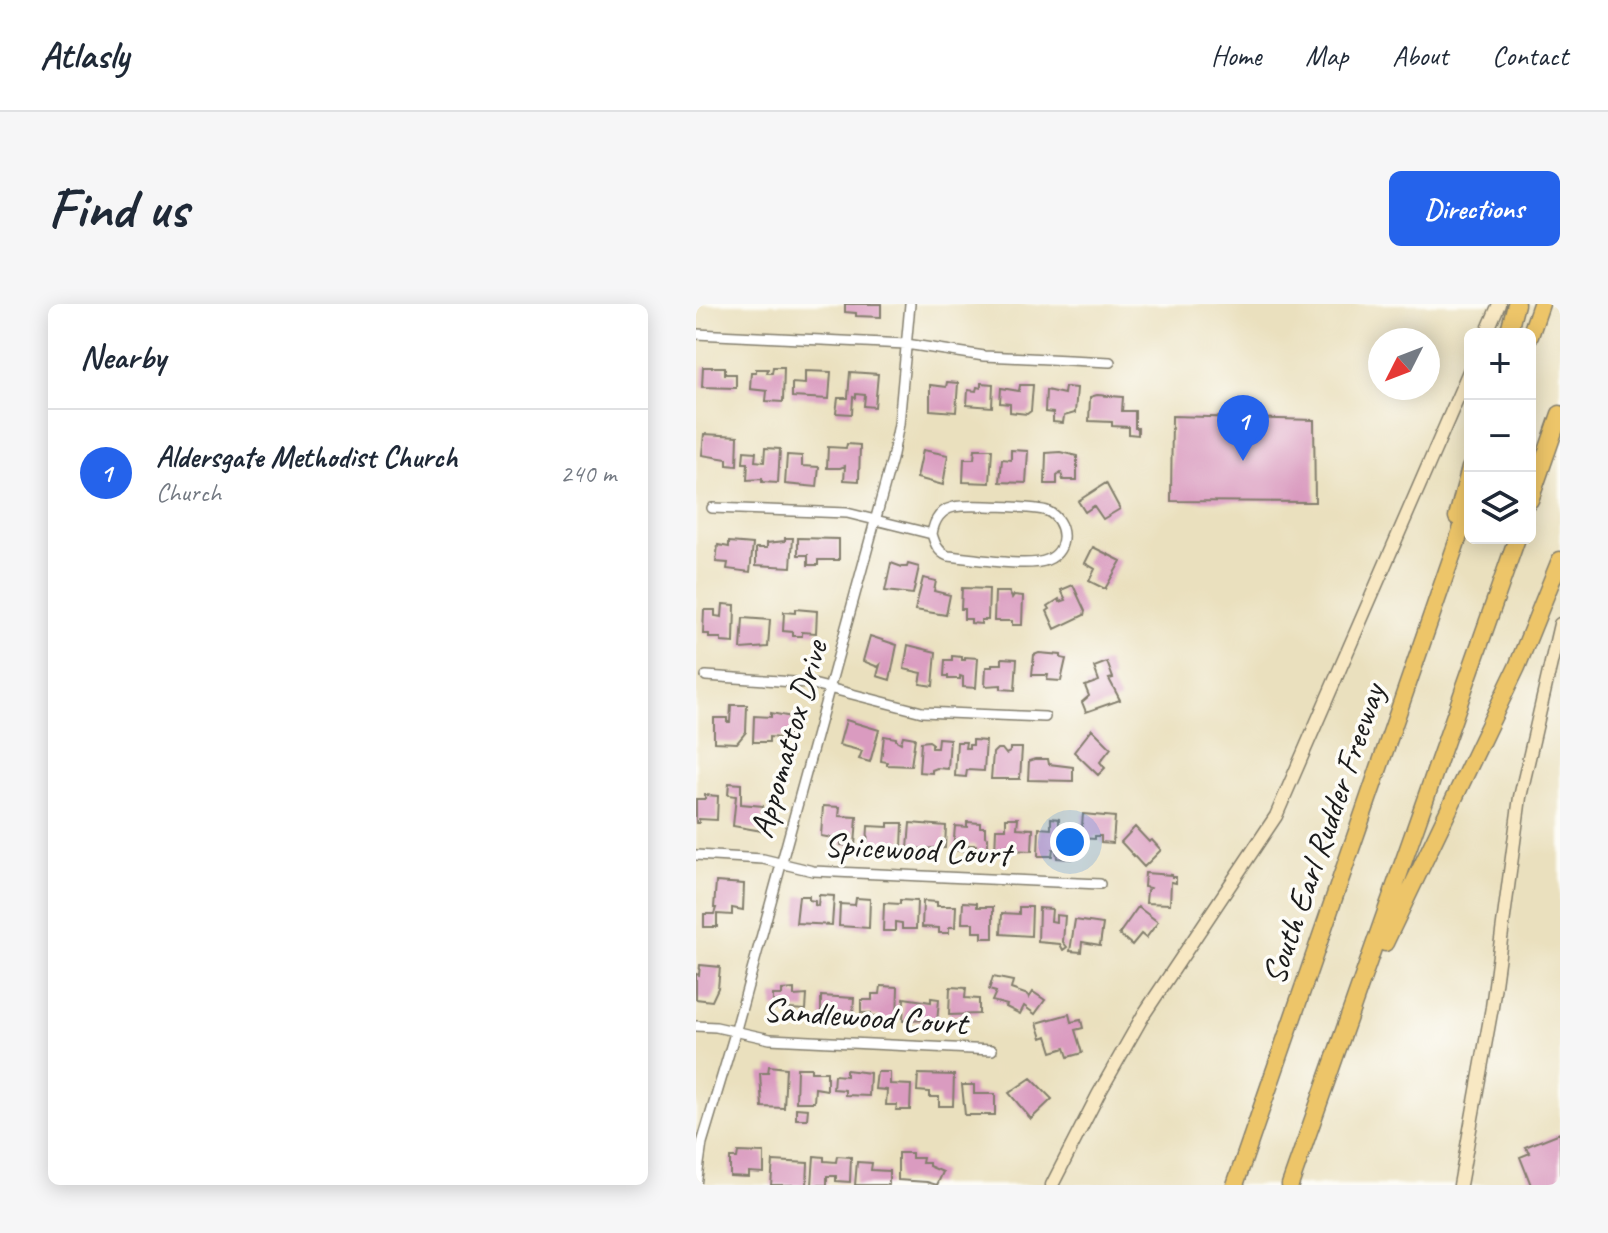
<!DOCTYPE html>
<html lang="en">
<head>
<meta charset="utf-8">
<style>
  :root { --surface:#fff; --page:#f6f6f7; --text:#1f2937; --muted:#747a83; --line:#e0e1e3; --accent:#2563eb }
  body { margin:0; font-family:Caveat,sans-serif; background:var(--page); color:var(--text) }
  .controls { position:absolute; right:24px; top:24px; display:grid; overflow:hidden; border-radius:12px; box-shadow:0 4px 20px #0003 }
  .controls button { width:72px; height:72px; display:grid; place-items:center; padding:0; border:0; border-bottom:2px solid var(--line); background:var(--surface); color:var(--text); font:40px sans-serif }
  .compass { position:absolute; left:672px; top:24px; width:72px; height:72px; border-radius:50%; background:var(--surface); box-shadow:0 4px 20px #0003; rotate:228deg }
  .you { position:absolute; left:374px; top:538px; width:28px; height:28px; margin:-20px; border:6px solid #fff; border-radius:50%; background:#1a73e8; box-shadow:0 0 0 12px #1a73e833 }
  .badge { display:grid; place-items:center; width:52px; height:52px; border-radius:50%; background:var(--accent); color:#fff; font-size:26px; font-weight:700 }
  .pin { position:absolute; translate:-50% -66px; filter:drop-shadow(0 2px 4px #0008) }
  .pin::after { content:''; position:absolute; top:42px; width:28px; height:24px; background:inherit; clip-path:polygon(0 0,100% 0,50% 100%) }
  .list { margin:0; padding:0; list-style:none }
  h2 { display:flex; justify-content:space-between; align-items:center; height:104px; margin:0; padding:0 32px; font-size:34px }
  h2 small { font-size:26px; font-weight:400; color:var(--muted) }
  .list li { display:grid; grid-template-columns:52px 1fr auto; gap:24px; align-items:center; box-sizing:border-box; height:128px; padding:0 32px; border-top:2px solid var(--line) }
  .list b { display:block; font-size:30px; white-space:nowrap }
  .list p { margin:0; font-size:26px; white-space:nowrap; color:var(--muted) }
  .list em { font-size:26px; font-style:normal; color:var(--muted) }
  .icon { flex:none; width:44px; height:44px; fill:none; stroke:currentColor; stroke-width:2; stroke-linecap:round; stroke-linejoin:round }
  .map { position:relative; flex:none; width:864px; height:881px; overflow:hidden; border-radius:12px }
  header { display:flex; align-items:center; gap:48px; box-sizing:border-box; height:112px; padding:0 40px; background:var(--surface); border-bottom:2px solid var(--line) }
  header strong { font-size:38px }
  nav { display:flex; gap:44px; margin-inline-start:auto; font-size:28px }
  .intro { display:flex; align-items:center; justify-content:space-between; box-sizing:border-box; height:192px; padding:0 48px }
  h1 { margin:0; font-size:56px }
  .button { padding:20px 36px; border-radius:12px; background:var(--accent); color:#fff; font-size:28px; font-weight:700 }
  main { display:flex; gap:48px; padding:0 48px }
  aside { flex:1; background:var(--surface); border-radius:12px; box-shadow:0 4px 20px #0003 }
  .map>svg:first-child { display:block }
  .building { fill:#da9bc0 }
  .lines { fill:none; stroke-linecap:round; stroke-linejoin:round }
  .street-casing { stroke:#837e6d; stroke-width:12 }
  .secondary-casing { stroke:#837e6d; stroke-width:15 }
  .highway-casing { stroke:#837e6d; stroke-width:19 }
  .street { stroke:#fff; stroke-width:9 }
  .secondary { stroke:#f8e8c3; stroke-width:12 }
  .highway { stroke:#edc569; stroke-width:16 }
  .labels { text-anchor:middle; dominant-baseline:central; stroke-width:7; stroke-linejoin:round; paint-order:stroke }
  .street-label { font-size:34px; fill:#1c1c1c; stroke:#fdfcf7 }
</style>
</head>
<body>
<header>
<strong>Atlasly</strong>
<nav><a>Home</a><a>Map</a><a>About</a><a>Contact</a></nav>
</header>
<div class="intro"><h1>Find us</h1><a class="button">Directions</a></div>
<main>
<aside>
<h2>Nearby<small></small></h2>
<ul class="list">
<li><span class="badge">1</span><div><b>Aldersgate Methodist Church</b><p>Church</p></div><em>240 m</em></li>
</ul>
</aside>
<div class="map">
<svg width="864" height="881" viewBox="0 0 864 881">
  <rect width="100%" height="100%" fill="#fdfcf7"/>
  <filter id="ink" filterUnits="userSpaceOnUse"><feTurbulence type="fractalNoise" baseFrequency=".0125" numOctaves="2"/><feDisplacementMap in="SourceGraphic" scale="16" xChannelSelector="R" yChannelSelector="G"/><feConvolveMatrix kernelMatrix="1 2 1 2 8 2 1 2 1" color-interpolation-filters="sRGB"/></filter>
  <filter id="wash" filterUnits="userSpaceOnUse"><feTurbulence type="fractalNoise" baseFrequency=".006" numOctaves="4" result="noise"/><feDisplacementMap in="SourceGraphic" scale="32" xChannelSelector="R" yChannelSelector="G"/><feGaussianBlur stdDeviation="1.8" result="paint"/><feColorMatrix in="noise" values="0 0 0 0 0 0 0 0 0 0 0 0 0 0 0 0 0 1.4 0 .05"/><feComposite in="paint" operator="in"/></filter>
  <g filter="url(#wash)">
    <rect width="100%" height="100%" fill="#eae0be"/>
    <g id="blocks">
      <path class="building" d="M149,0H185V13L160,12V9L149,8Z
        M7,63H29V70H40V84L6,83Z
        M77,63H88L87,98L70,97L71,87L54,85L55,68H60V65H72L71,69H76Z
        M109,67L135,68L133,95L96,93V79L109,80Z
        M154,68L182,70L179,103L168,102L169,91L160,90V94L157,93L156,110L140,109L142,94H152Z
        M251,78L262,79L260,108L234,106V81L250,83Z
        M285,79L297,80L296,103L271,101L272,86L280,87L281,83L285,84Z
        M324,81H337L335,107L331,110L314,108V100L304,99L305,84L323,87Z
        M369,83L381,84L379,109L368,112L367,119L357,118V109L349,108L350,86L368,90Z
        M401,91L427,93L426,107H439V124H442V131L433,130V123L416,122V118L393,117L394,93Z
        M476,112L618,116L619,198L475,197Z
        M8,130L42,132L41,162L31,161V155L6,151Z
        M151,140L164,141L163,177L148,176L149,162L144,164H131L132,143L150,144Z
        M69,144L84,145L82,179L66,178V175L51,176L52,159H47L48,147L60,148L59,157L68,158Z
        M279,145H296L294,179L267,178L268,155H278Z
        M227,146L252,151L247,181L221,174Z
        M315,146L332,147L330,179L304,178L306,155L315,156Z
        M364,148L381,152V176H367L365,169L361,172V180H349L350,149Z
        M91,151L106,152V162L123,163L121,183L89,180Z
        M410,179L424,205L407,215L398,202L389,208L382,197Z
        M89,234H97L95,263L60,261V244H71V239L89,237Z
        M102,234L143,235V256H122V261H112V251H102Z
        M33,238L57,240L54,268L31,265L32,259L20,258L22,241L33,243Z
        M397,243L425,257L409,285L393,277L399,265L389,259Z
        M195,259L206,263H211L212,260L223,263L217,290L189,287Z
        M227,274L240,277L238,287L254,291L250,311L219,306Z
        M377,281L389,307L388,311L359,325L351,307L354,305L352,302L363,295L364,298L370,296L365,286Z
        M266,284L293,285L292,316H285V320L275,319V315H268V305H265Z
        M299,288H313L316,294L318,291L327,292L326,321H316V317H298Z
        M27,300L39,301L38,339L25,338V334H13V330H7L8,306H19V312L26,313Z
        M99,305L121,307L120,329L106,328V332H97V328L87,327L88,308L99,309Z
        M47,314L74,316L72,343L45,345Z
        M174,332L201,341L194,376L181,372L184,361L182,363L167,357Z
        M212,341L240,348L237,382L224,380L226,369L208,365Z
        M343,349L365,351V354L370,355L365,377L351,376L352,371H336L338,351Z
        M256,352L266,353V356H269V353L282,354L280,384L267,383V373L264,372V375H252V372H248L249,356H256Z
        M306,354L321,355L319,386L305,385V381L289,382L290,363H296V360H306Z
        M411,358L417,374L413,375L424,396L390,408L386,398L393,392L389,382L403,377L398,363Z
        M35,401H51L50,428L41,439L18,438V414H31V418H34Z
        M75,409L96,413L95,431L87,430V434L73,433V438H57L58,412L75,413Z
        M150,416L183,426L174,458L163,455L166,447L143,441Z
        M396,425L415,444L404,458L409,464L402,471L378,448Z
        M188,432L200,434V436L205,439L207,432L219,434L215,462L191,461V458L185,457Z
        M242,434L254,435L252,465L241,464L236,466V469L223,468L225,438L233,437L236,439V444H241Z
        M277,436L290,437L288,467L271,466L270,473L259,472L261,438H270L269,444H273V441H277Z
        M314,444H326L324,475H295L297,449L301,445H306L310,450L314,448Z
        M339,455H352L353,460L377,463V477L332,476L333,457Z
        M33,479L45,480V500L67,502L66,527L37,522L40,492L32,491Z
        M9,491L22,492L21,516L3,515V519H0V495H9Z
        M127,502L144,503L143,512L161,513L159,542L145,541L146,531H142V535L125,532Z
        M387,510L419,513L417,539L405,538V532H399V535L385,534Z
        M310,514H322L321,524L337,525L336,547L314,546V549H299L300,525H310Z
        M355,514L363,515V525L377,526L375,555L361,554L360,545H357L356,552H342L343,524L355,525Z
        M271,518L284,519V523H289V532L292,533V548L279,547L280,541H272V547L257,546L259,522L271,523Z
        M192,519H207L206,544L171,542L172,522L192,523Z
        M214,519L250,522L249,544L212,545Z
        M439,523L453,538L456,536L465,546L448,563L425,538Z
        M449,569L476,571V573H480V579L475,578L474,600L450,599L451,586L454,584L448,583Z
        M20,578L48,580L47,606L36,604V611L21,610V623H8V610H18L20,604H18Z
        M123,591L138,592L136,621L100,619L103,592H113V596L119,597V601L122,602Z
        M160,594L174,595L173,624L143,622L144,600L159,601Z
        M204,596L221,597L220,625H206V619L199,618V627H187L188,599L204,600Z
        M227,597L241,598V602H260L259,623H253V629H243V624L226,623Z
        M267,598L281,599V603H297V634H286V628H277V619H266Z
        M323,603H336L335,632L305,630L306,609L323,610Z
        M442,603L462,618L450,634L445,630L436,641L423,630Z
        M343,604L356,605L355,617L360,618V611L369,612L367,638L371,643L367,646L364,640L342,638Z
        M379,616L407,620L404,641L386,638L385,648L374,647Z
        M4,661L24,663L22,684L16,697L0,695V670L3,671Z
        M297,673L317,677L315,685L332,691L333,694L337,688L349,696L339,710L328,702L324,710L310,703L311,701L296,697L300,688L293,686Z
        M185,682L202,683L201,716L183,715V712H175V709H165V696H176V690H184Z
        M254,683L270,684L269,694L283,695V710L253,711Z
        M98,685V692L111,691L110,706L77,704V691H86V686Z
        M125,692L158,694L157,711L147,710V713H125Z
        M208,694L235,698V694L243,695L241,719H234V716L207,717Z
        M373,710L375,718L385,716L387,724L379,726L386,749L372,753L369,744L356,748L351,732L346,734L341,719Z
        M73,762L90,764L88,804L66,803L64,769H72Z
        M101,764H115V768H131V786L119,784L118,798H100Z
        M150,766L174,769L173,792L149,791V786L137,785L138,771L150,772Z
        M181,768H194V780L215,781L214,806H200L201,801H190L191,786L179,785Z
        M222,770L258,771L257,802H243V793H233V788L221,787Z
        M335,774L356,795L335,815L313,789Z
        M266,781H278V790H299V811H269Z
        M100,804L112,805L111,815H100Z
        M864,829V881H835L824,853L834,849L829,843Z
        M42,848L68,849V869L53,868V873L34,872V854H41Z
        M202,849H216V854H227L226,859H233V862L247,868L241,881L231,878L202,876Z
        M118,852L128,853V857L140,858L141,852L155,853L154,878L140,877V872H131V881H116Z
        M77,857L112,859L111,881H75Z
        M161,858L176,859L175,866L193,867V881H159Z"/>
    </g>
  </g>
  <g filter="url(#ink)">
    <use href="#blocks" fill-opacity="0" stroke="#837e6d" stroke-width="2"/>
    <g class="lines">
      <defs>
        <path id="street" d="M0,30L210,40L288,52L414,58
          M16,204L151,209L236,230C239,240 242,248 252,252C275,254 332,264 351,256C374,247 371,216 351,207C342,203 269,200 258,203C244,206 238,217 236,230
          M10,372L113,379L226,408L349,413
          M0,551L67,555L117,567L404,580
          M0,722L20,723L74,735L296,746
          M0,881L6,839L39,729L196,155L203,120L214,0"/>
        <path id="secondary" d="M790,30L803,0
          M356,881L402,791L448,710L580,512L774,65
          M764,881L796,703L824,493L864,320"/>
        <path id="highway" d="M812,30L820,0
          M834,32L845,0
          M834,196L864,110
          M761,213L774,164
          M689,639L821,363L864,256
          M539,881L774,200
          M594,881L821,234"/>
      </defs>
      <use href="#street" class="street-casing"/>
      <use href="#secondary" class="secondary-casing"/>
      <use href="#highway" class="highway-casing"/>
      <use href="#street" class="street"/>
      <use href="#secondary" class="secondary"/>
      <use href="#highway" class="highway"/>
    </g>
  </g>
  <g class="labels">
    <g class="street-label">
      <text transform="translate(92 435) rotate(-74)">Appomattox Drive</text>
      <text transform="translate(627 530) rotate(-71)">South Earl Rudder Freeway</text>
      <text transform="translate(221 545) rotate(3)">Spicewood Court</text>
      <text transform="translate(169 712) rotate(4)">Sandlewood Court</text>
    </g>
  </g>
</svg>
<div class="controls">
<button>+</button>
<button>−</button>
<button><svg class="icon" aria-label="layers" viewBox="0 0 24 24"><path d="M12 4l9 5-9 5-9-5zM3 14l9 5 9-5"/></svg></button>
</div>
<svg class="compass" viewBox="-18 -18 36 36"><path d="M0-13l5 13h-10z" fill="#e53935"/><path d="M0 13l5-13h-10z" fill="#747a83"/></svg>
<div class="you"></div>
<div class="pin badge" style="left:547px;top:157px">1</div>
</div>
</main>
</body>
</html>
